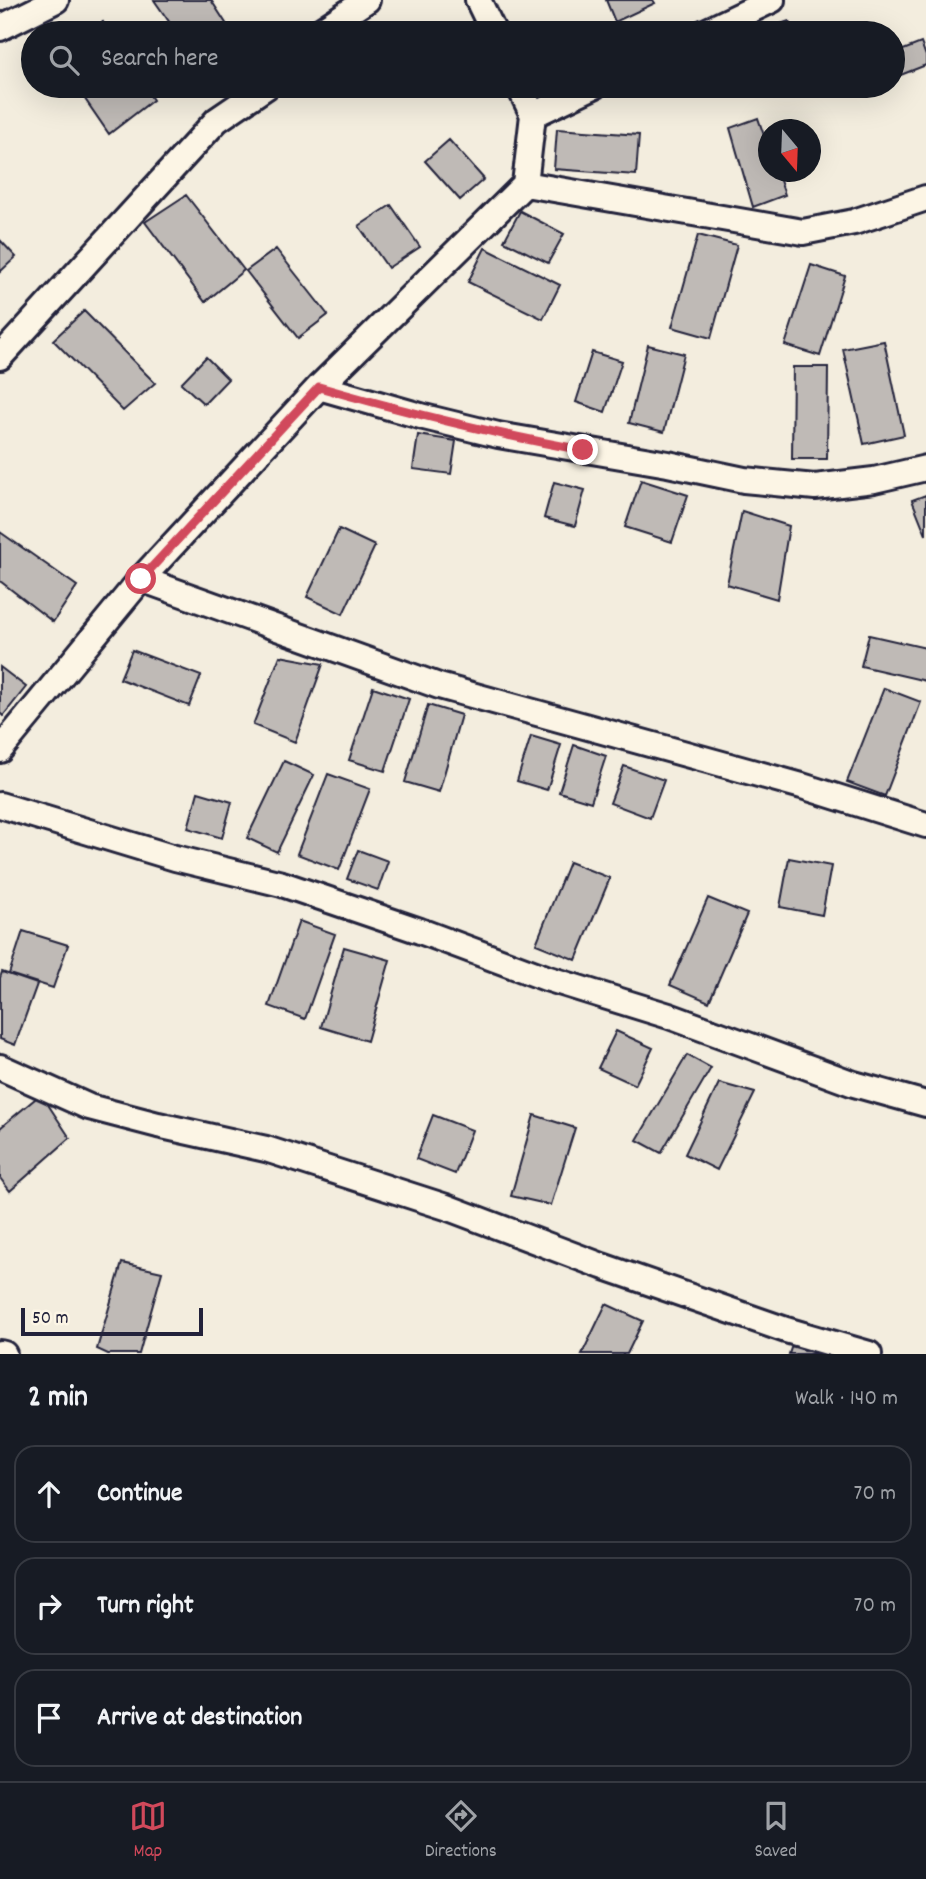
<!DOCTYPE html>
<html lang="en">
<head>
<meta charset="utf-8">
<style>
  :root { --surface:#171b24; --page:#242831; --text:#f1f3f6; --muted:#9ea1a6; --line:#363941; --accent:#d1495b }
  body { margin:0; font-family:Dekko,sans-serif; background:var(--page); color:var(--text) }
  .compass { position:absolute; left:758px; top:119px; width:63px; height:63px; border-radius:50%; background:var(--surface); box-shadow:0 7px 28px #0002; rotate:161deg }
  .scale { position:absolute; left:21px; bottom:18px; width:182px; box-sizing:border-box; padding-left:7px; border:4px solid #22223b; border-top:0; font-size:19px; line-height:24px; white-space:nowrap; color:#22223b; -webkit-text-stroke:5px #fcf5e5; paint-order:stroke }
  .stop { position:absolute; width:21px; height:21px; margin:-16px; border:5px solid #d1495b; border-radius:50%; background:#fff }
  .stop.end { background:#d1495b; border-color:#fff; box-shadow:0 2px 7px #0008 }
  .list { margin:0; padding:0; list-style:none }
  h2 { display:flex; justify-content:space-between; align-items:center; height:91px; margin:0; padding:0 28px; font-size:30px }
  h2 small { font-size:23px; font-weight:400; color:var(--muted) }
  .list li { display:grid; grid-template-columns:46px 1fr auto; gap:21px; align-items:center; box-sizing:border-box; height:98px; margin:0 14px 14px; padding:0 14px; border:2px solid var(--line); border-radius:21px }
  .list b { display:block; font-size:26px; white-space:nowrap }
  .list em { font-size:23px; font-style:normal; color:var(--muted) }
  .icon { flex:none; width:38px; height:38px; fill:none; stroke:currentColor; stroke-width:2; stroke-linecap:round; stroke-linejoin:round }
  .map { position:relative; flex:none; width:926px; height:1354px; overflow:hidden }
  .search { position:absolute; background:var(--surface); box-shadow:0 7px 28px #0002; left:21px; right:21px; top:21px; height:77px; display:flex; align-items:center; gap:18px; box-sizing:border-box; padding:0 24px; border-radius:38px; color:var(--muted); font-size:26px }
  .sheet { height:427px; background:var(--surface) }
  nav { display:flex; justify-content:space-around; align-items:center; box-sizing:border-box; height:98px; border-top:2px solid var(--line); background:var(--surface); font-size:19px; color:var(--muted) }
  nav a { display:grid; justify-items:center; gap:4px }
  nav .on { color:var(--accent) }
  .map>svg:first-child { display:block }
  .building { fill:#bfbab6; stroke:#22223b; stroke-width:2 }
  .lines { fill:none; stroke-linecap:round; stroke-linejoin:round }
  .minor-casing { stroke:#22223b; stroke-width:30 }
  .minor { stroke:#fcf5e5; stroke-width:24 }
  .route { stroke:#d1495b; stroke-width:9 }
</style>
</head>
<body>
<div class="map">
<svg width="926" height="1354" viewBox="0 0 926 1354">
  <rect width="100%" height="100%" fill="#f3edde"/>
  <filter id="ink" filterUnits="userSpaceOnUse"><feTurbulence type="fractalNoise" baseFrequency=".0143" numOctaves="2"/><feDisplacementMap in="SourceGraphic" scale="14" xChannelSelector="R" yChannelSelector="G"/><feConvolveMatrix kernelMatrix="1 2 1 2 8 2 1 2 1" color-interpolation-filters="sRGB"/></filter>
  <g filter="url(#ink)">
    <path class="building" d="M154,0H211L229,28L222,33H177Z
      M606,0H653L655,3L615,22Z
      M789,21L795,33H754Z
      M103,22L110,33H87Z
      M921,43L926,56V65L893,78V54Z
      M76,86H144L153,100L109,134Z
      M765,86H793L769,96Z
      M758,118L768,147V172H777L785,195L753,207L730,128Z
      M557,129L639,135L636,175L554,169Z
      M449,140L484,179L460,200L425,161Z
      M186,195L244,270L205,302L145,222Z
      M391,205L420,247L388,268L359,226Z
      M520,211L564,234L548,263L504,241Z
      M698,235L737,245L711,338L672,327Z
      M0,240L16,257L0,272Z
      M485,248L560,285L543,319L468,282Z
      M276,249L328,315L298,338L246,271Z
      M811,265L845,276L820,356L785,345Z
      M84,311L155,383L123,411L53,340Z
      M884,341L904,435L864,444L843,349Z
      M648,345L684,354L664,432L629,423Z
      M592,352L622,361L605,412L576,402Z
      M206,357L228,379L204,404L181,383Z
      M793,367H828L827,459H792Z
      M418,435L456,441L451,474L413,469Z
      M641,480L688,495L672,542L625,527Z
      M554,482L585,490L575,526L544,518Z
      M926,495V535L912,500Z
      M742,511L789,526L777,599L727,584Z
      M339,529L375,546L343,614L307,597Z
      M0,532L77,586L53,622L0,581Z
      M869,635L926,648V681L861,666Z
      M132,650L201,676L189,706L120,679Z
      M280,656L323,664L295,742L253,725Z
      M0,667L26,687L3,716L0,713Z
      M373,687L409,699L385,771L349,760Z
      M884,688L921,702L885,796L847,782Z
      M428,705L461,715L439,792L405,782Z
      M531,736L561,745L547,790L517,781Z
      M574,745L606,756L591,802L559,792Z
      M284,761L314,775L277,852L247,838Z
      M624,766L664,780L650,818L610,803Z
      M328,774L370,789L339,870L297,854Z
      M198,792L232,802L222,838L188,828Z
      M358,850L388,861L378,890L347,879Z
      M789,858L831,866L822,915L780,907Z
      M569,862L610,878L576,960L536,944Z
      M708,898L747,914L709,1002L670,985Z
      M299,921L335,934L305,1019L269,1006Z
      M23,931L68,945L53,988L9,974Z
      M344,947L390,960L367,1041L321,1027Z
      M2,972L37,984L15,1045L0,1039V978Z
      M616,1031L653,1048L635,1085L598,1068Z
      M687,1055L711,1068L661,1153L637,1140Z
      M719,1083L755,1093L717,1170L685,1154Z
      M41,1094L70,1138L10,1191L0,1178V1128Z
      M433,1115L472,1130L455,1174L416,1159Z
      M534,1115L575,1128L551,1205L511,1196Z
      M122,1263L162,1272L139,1354H108L97,1349Z
      M606,1304L643,1321L627,1354H582Z
      M792,1345L826,1354H789Z"/>
    <g class="lines">
      <defs>
        <path id="minor" d="M478,0L494,33
          M0,28L56,0
          M317,33L367,0
          M703,33L772,0
          M519,86L533,115L525,184
          M533,115L594,86
          M0,357L217,120L267,86
          M319,387L424,417L498,435L668,464L744,480L815,487L874,480L926,468
          M141,579L439,686L802,786L926,825
          M0,750L141,579L319,387L525,184L803,232L854,222L926,198
          M0,805L175,858L282,884L420,931L546,978L669,1016L854,1084L926,1104
          M0,1067L89,1107L158,1125L266,1149L446,1207L602,1266L786,1330L869,1354
          M0,1353L4,1354"/>
      </defs>
      <use href="#minor" class="minor-casing"/>
      <use href="#minor" class="minor"/>
    </g>
  </g>
  <g class="lines" filter="url(#ink)">
    <path class="route" d="M141,579L319,387C406,412 493,434 583,450"/>
  </g>
</svg>
<svg class="compass" viewBox="-18 -18 36 36"><path d="M0-13l5 13h-10z" fill="#e53935"/><path d="M0 13l5-13h-10z" fill="#9ea1a6"/></svg>
<div class="scale">50 m</div>
<div class="stop" style="left:141px;top:579px"></div>
<div class="stop end" style="left:583px;top:450px"></div>
<div class="search"><svg class="icon" aria-label="search" viewBox="0 0 24 24"><circle cx="10" cy="10" r="6"/><path d="M15 15l6 6"/></svg>Search here</div>
</div>
<section class="sheet">
<h2>2 min<small>Walk · 140 m</small></h2>
<ul class="list">
<li><svg class="icon" aria-label="ahead" viewBox="0 0 24 24"><path d="M12 20V5M6 11l6-6 6 6"/></svg><div><b>Continue</b></div><em>70 m</em></li>
<li><svg class="icon" aria-label="right" viewBox="0 0 24 24"><path d="M7 20v-9h11M14 6l5 5-5 5"/></svg><div><b>Turn right</b></div><em>70 m</em></li>
<li><svg class="icon" aria-label="arrive" viewBox="0 0 24 24"><path d="M6 21V4h12l-3 4 3 4H6"/></svg><div><b>Arrive at destination</b></div></li>
</ul>
</section>
<nav>
<a class="on"><svg class="icon" aria-label="map" viewBox="0 0 24 24"><path d="M3 6l6-2 6 2 6-2v14l-6 2-6-2-6 2zM9 4v14M15 6v14"/></svg>Map</a>
<a><svg class="icon" aria-label="directions" viewBox="0 0 24 24"><path d="M12 3l9 9-9 9-9-9zM9 14v-3h6M13 9l2 2-2 2"/></svg>Directions</a>
<a><svg class="icon" aria-label="saved" viewBox="0 0 24 24"><path d="M7 4h10v16l-5-4-5 4z"/></svg>Saved</a>
</nav>
</body>
</html>
